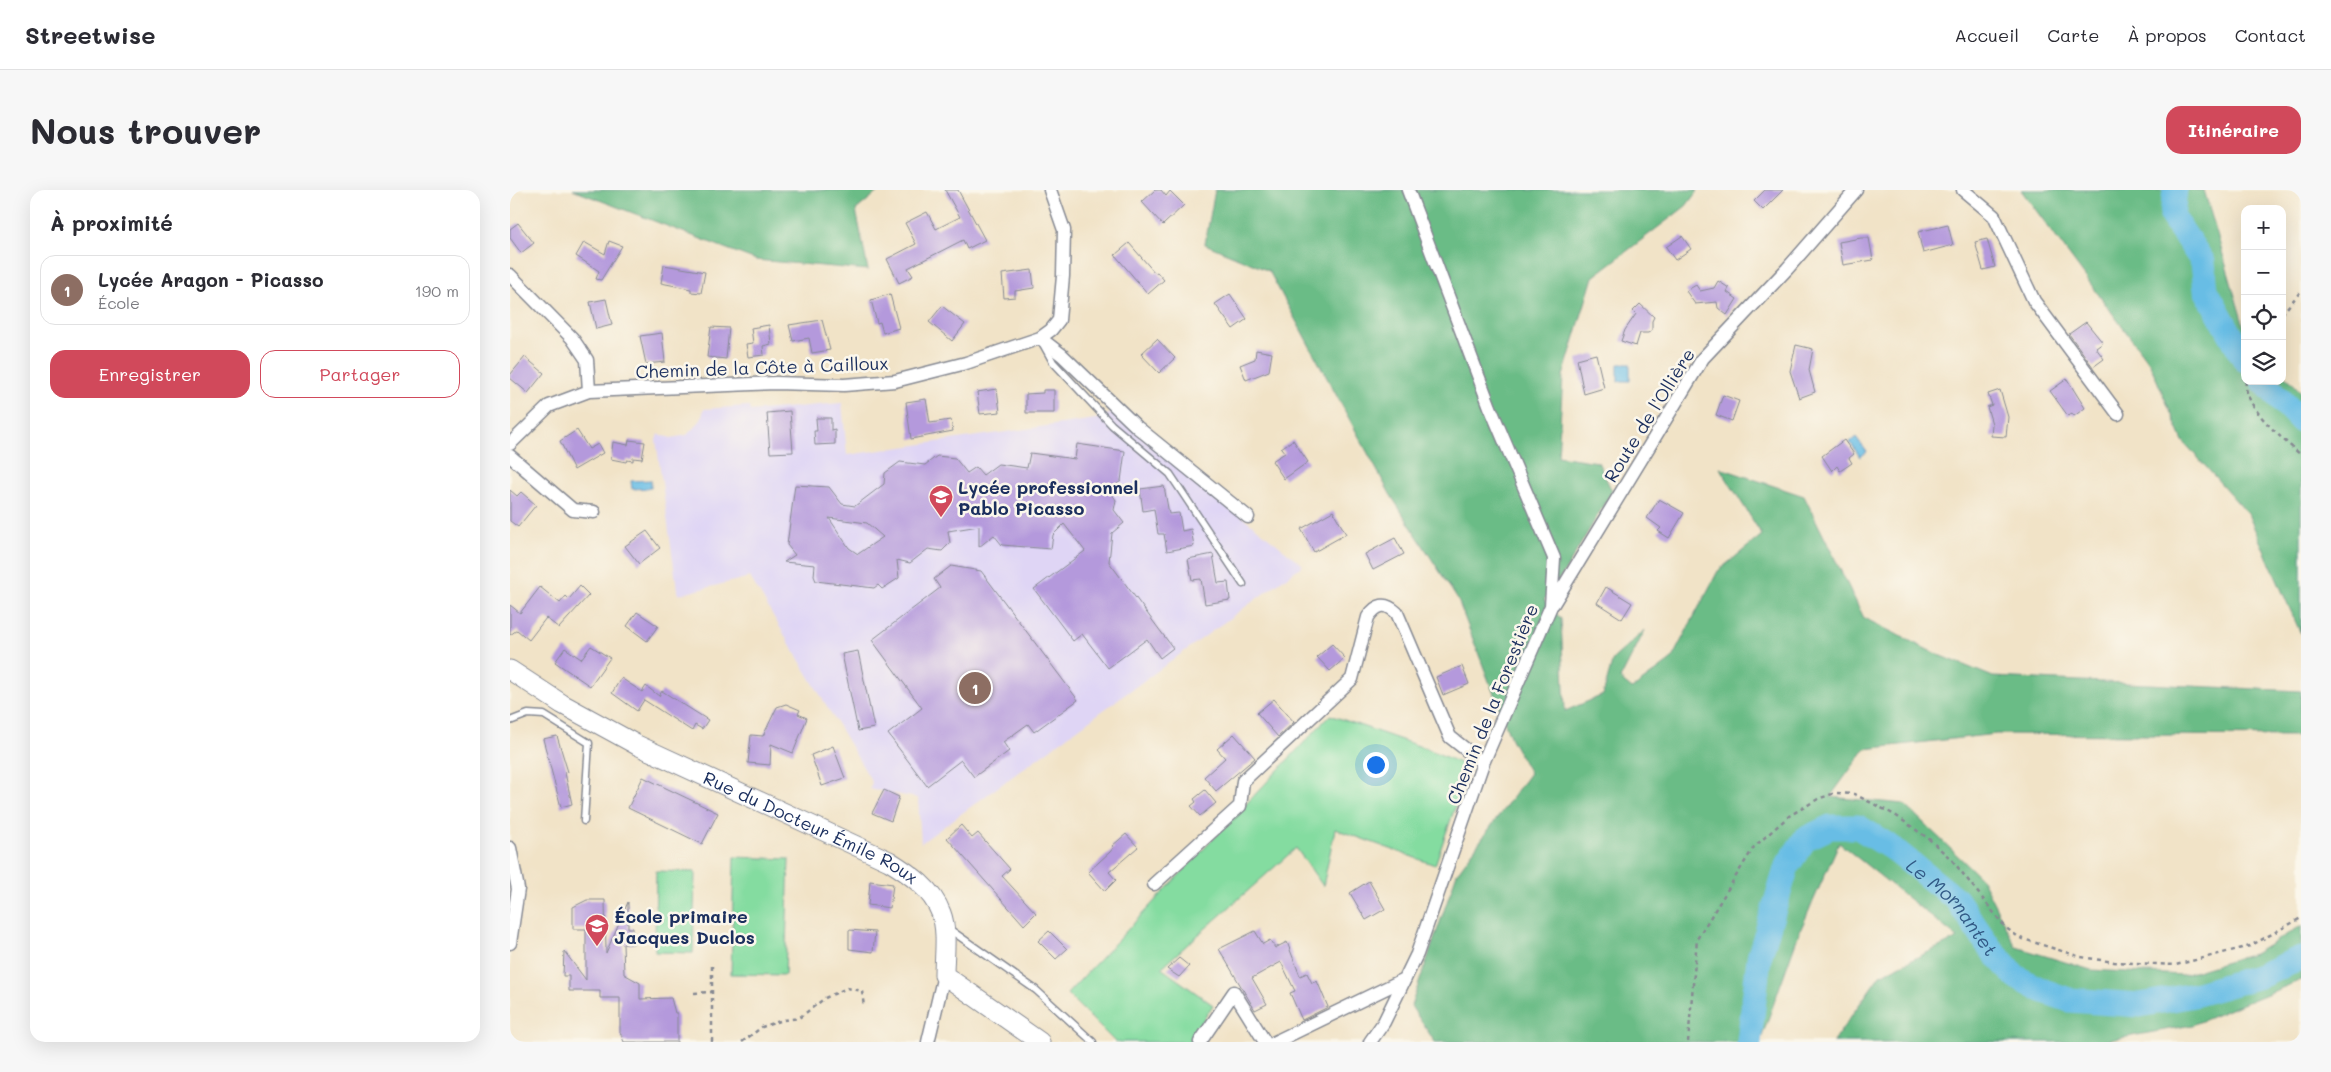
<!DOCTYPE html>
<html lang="fr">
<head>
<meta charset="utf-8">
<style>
  :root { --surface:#fff; --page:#f7f7f7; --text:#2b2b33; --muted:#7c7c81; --line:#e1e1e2; --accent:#d1495b }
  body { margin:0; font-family:Mali,sans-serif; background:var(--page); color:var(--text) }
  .controls { position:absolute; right:15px; top:15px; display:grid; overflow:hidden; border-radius:10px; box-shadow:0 5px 20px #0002 }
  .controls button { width:45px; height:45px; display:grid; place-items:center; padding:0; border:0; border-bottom:1px solid var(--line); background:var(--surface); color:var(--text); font:25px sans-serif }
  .you { position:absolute; left:865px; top:574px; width:18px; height:18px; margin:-12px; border:4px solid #fff; border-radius:50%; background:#1a73e8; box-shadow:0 0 0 8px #1a73e833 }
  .badge { display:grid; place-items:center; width:32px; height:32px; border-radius:50%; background:var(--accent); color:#fff; font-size:16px; font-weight:700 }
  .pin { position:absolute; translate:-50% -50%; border:2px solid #fff; box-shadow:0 1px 5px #0006 }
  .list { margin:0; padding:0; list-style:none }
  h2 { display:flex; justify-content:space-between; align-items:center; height:65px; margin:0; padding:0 20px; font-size:21px }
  h2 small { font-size:16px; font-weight:400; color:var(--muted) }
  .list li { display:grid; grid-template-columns:32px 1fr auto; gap:15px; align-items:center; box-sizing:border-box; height:70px; margin:0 10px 10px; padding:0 10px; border:1px solid var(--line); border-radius:15px }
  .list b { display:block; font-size:19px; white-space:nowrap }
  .list p { margin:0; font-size:16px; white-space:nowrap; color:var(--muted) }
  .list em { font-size:16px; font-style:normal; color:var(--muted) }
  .actions { display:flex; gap:10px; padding:15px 20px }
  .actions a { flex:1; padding:11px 0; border:1px solid var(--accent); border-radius:15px; text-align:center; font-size:18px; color:var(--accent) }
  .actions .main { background:var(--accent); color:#fff }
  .icon { flex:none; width:28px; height:28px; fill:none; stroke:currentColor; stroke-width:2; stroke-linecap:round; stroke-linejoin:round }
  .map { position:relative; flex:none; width:1791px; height:852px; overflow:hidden; border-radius:15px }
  header { display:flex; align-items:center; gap:30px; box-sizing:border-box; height:70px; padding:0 25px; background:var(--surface); border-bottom:1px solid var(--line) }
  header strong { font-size:24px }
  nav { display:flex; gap:28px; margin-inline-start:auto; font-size:18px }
  .intro { display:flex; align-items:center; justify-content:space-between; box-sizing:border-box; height:120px; padding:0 30px }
  h1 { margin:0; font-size:35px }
  .button { padding:12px 22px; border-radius:15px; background:var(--accent); color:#fff; font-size:18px; font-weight:700 }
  main { display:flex; gap:30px; padding:0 30px }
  aside { flex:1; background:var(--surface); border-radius:15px; box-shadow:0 5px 20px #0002 }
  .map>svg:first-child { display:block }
  .built { fill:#dfd5f5 }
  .green { fill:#84dca0; stroke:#50867f }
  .forest { fill:#6bbc86; stroke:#437672 }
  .water { fill:#68bde5; stroke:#4276a2 }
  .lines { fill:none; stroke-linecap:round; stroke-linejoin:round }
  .river { stroke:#68bde5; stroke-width:25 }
  .building { fill:#b499dc; fill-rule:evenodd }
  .lane-casing { stroke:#868992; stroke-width:9 }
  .street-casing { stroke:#868992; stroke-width:15 }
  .secondary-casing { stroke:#868992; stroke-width:21 }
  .path { stroke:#868992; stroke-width:2.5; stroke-dasharray:4 4; stroke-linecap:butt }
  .lane { stroke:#fff; stroke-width:6 }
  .street { stroke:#fff; stroke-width:12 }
  .secondary { stroke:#fff; stroke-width:19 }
  .labels { text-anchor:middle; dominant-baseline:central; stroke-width:5; stroke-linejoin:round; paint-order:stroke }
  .street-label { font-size:18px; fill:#1b2f5e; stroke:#fbf7ec }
  .poi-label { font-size:18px; font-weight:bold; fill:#1b2f5e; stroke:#fbf7ec; text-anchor:start }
  .water-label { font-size:19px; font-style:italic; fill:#325a86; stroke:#fbf7ec }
</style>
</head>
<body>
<header>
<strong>Streetwise</strong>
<nav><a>Accueil</a><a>Carte</a><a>À propos</a><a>Contact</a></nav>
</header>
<div class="intro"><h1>Nous trouver</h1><a class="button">Itinéraire</a></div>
<main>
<aside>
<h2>À proximité<small></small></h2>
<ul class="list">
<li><span class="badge" style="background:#8d6e63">1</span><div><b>Lycée Aragon - Picasso</b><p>École</p></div><em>190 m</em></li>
</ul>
<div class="actions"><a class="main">Enregistrer</a><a>Partager</a></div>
</aside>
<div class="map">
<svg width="1791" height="852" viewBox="0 0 1791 852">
  <rect width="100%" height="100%" fill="#fbf7ec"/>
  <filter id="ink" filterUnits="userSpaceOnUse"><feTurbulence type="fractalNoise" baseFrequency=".02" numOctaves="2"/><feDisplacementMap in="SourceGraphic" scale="10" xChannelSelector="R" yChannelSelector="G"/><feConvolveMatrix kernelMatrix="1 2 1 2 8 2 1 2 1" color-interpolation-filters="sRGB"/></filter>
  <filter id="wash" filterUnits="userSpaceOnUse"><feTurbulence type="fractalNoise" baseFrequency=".0096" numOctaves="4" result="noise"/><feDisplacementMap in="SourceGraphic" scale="20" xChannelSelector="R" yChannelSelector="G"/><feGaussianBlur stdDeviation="1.12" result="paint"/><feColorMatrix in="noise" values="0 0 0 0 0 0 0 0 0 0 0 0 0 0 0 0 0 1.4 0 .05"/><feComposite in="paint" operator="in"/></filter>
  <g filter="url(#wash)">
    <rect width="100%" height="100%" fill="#f1e3c7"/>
    <path class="built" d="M332,213L337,265L586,229L602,223L793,375L411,653L408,608L360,599L362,592L240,387L168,405L146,250L148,244L161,248L177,245L191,230L194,219L239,216L240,221Z"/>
    <path class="green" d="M820,525L920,560L959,577L925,675L825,639L813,696L786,658L651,778L703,815L679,852H605L557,804Z
      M224,667L279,669L275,785L221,784Z
      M146,681L185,682L183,763L145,762Z"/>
    <path class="forest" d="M63,0H370L346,20L358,80L246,70Z
      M705,0H1188L1176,16L1083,87L1053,186L1048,266L1088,272L1102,301L1055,381L1034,410L1051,429L1055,521L1093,505L1103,469L1135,440L1110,489L1122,499L1161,470L1208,381L1252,345L1210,278L1294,306L1354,428L1422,462L1483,487L1791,501V546L1486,544L1355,559L1320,607L1394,614L1471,688L1506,757L1581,780L1673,785L1744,764L1791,736V790L1682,835L1589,852H1323L1370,785L1448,748L1329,653L1289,743L1250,852H925L901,816L947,683L1020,583L1001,549L948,410L880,304L759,81L695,54Z
      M1511,0H1694L1735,140V191H1772V182L1791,202V444L1738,324L1673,251L1640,174Z"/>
    <path class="water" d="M1108,174H1120V191H1108Z
      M1346,247L1357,262L1350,267L1340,252Z
      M141,290V298L122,299L121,291Z"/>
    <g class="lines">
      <g class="river">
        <path d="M1665,0L1662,26L1693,72L1696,100L1735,170"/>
        <path d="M1753,191L1791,231"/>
        <path id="s1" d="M1239,852L1249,768L1277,676L1295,649L1320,637H1348L1382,658L1447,710L1480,758L1506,787L1531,800L1559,810L1630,815L1684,805L1750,786L1791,768"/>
      </g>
    </g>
    <g id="blocks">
      <path class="building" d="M435,0H448L475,50L457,59L453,50L398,78L403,86L389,93L377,69L406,54L395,33L417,22L426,39L450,27Z
        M645,0H651L656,6L660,1L674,15L653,35L632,12Z
        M1255,0H1273L1253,20L1244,11Z
        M8,33L24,53L11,63L0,48V39Z
        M1438,35L1443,55L1413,63L1408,42Z
        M1172,46L1181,59L1165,70L1156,57Z
        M1351,48H1359L1363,70L1333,75L1329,52Z
        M1477,49L1485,77L1473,80L1465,52Z
        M99,51L112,56L91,90L86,89L89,81L66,66L74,52L95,64Z
        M619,53L645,83L647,82L654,90L638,104L605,65Z
        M154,75L195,82L191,103L181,102V99L151,93Z
        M522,80L524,98L505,101V107L494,108L492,84Z
        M1208,91L1219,98L1217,102L1227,109L1217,125L1208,118L1207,112L1185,114L1176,101L1186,95L1190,101L1204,98Z
        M380,104L389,138L373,143L370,132L367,133L361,110Z
        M720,104L737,129L723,139L705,114Z
        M96,109L102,135L86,139L80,112Z
        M1130,114L1144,127L1142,131V140L1138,143H1130L1126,156L1111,151L1115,140L1126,124L1123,121Z
        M432,116L455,134L442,151L419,132Z
        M312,130L320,160L302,163L299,148L283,151L279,135Z
        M1576,132L1593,153L1586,158L1594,169L1583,177L1559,144Z
        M259,135L261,154L253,156L254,165L238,167L236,154L243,153L241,138Z
        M201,137L219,138L216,169L197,167Z
        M152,143L155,172L136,174L130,146Z
        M647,149L665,168L649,183L631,164Z
        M1286,155L1303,159L1299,180L1305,202L1289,208L1280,181Z
        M746,160L762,163L759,181L736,190L730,175L745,169Z
        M1086,164L1094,198L1074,204L1067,169Z
        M15,167L34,183L18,203L0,188V185Z
        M1557,189L1575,218L1564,226L1562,223L1558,226L1540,201Z
        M487,199L490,222L470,224L467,202Z
        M533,200H544V223H516V204L533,203Z
        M1490,200L1498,227L1496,247L1481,246L1482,234L1477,217L1482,215L1478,204Z
        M1213,205L1229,211L1222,231L1206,225Z
        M416,209L420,233L441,230L443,241L401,249L396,212Z
        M280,221L283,262L260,263L257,223Z
        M306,228H321V240L325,239V254L305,255L304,241H307Z
        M67,240L79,259L88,254L93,263L64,280L50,251Z
        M119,250L135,252L132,269L123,268V271L117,270L116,272L101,269L103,252L118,255Z
        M783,250L798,272L774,289L762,271L775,263L771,258Z
        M1334,250L1344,264L1339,268L1342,273L1330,281L1327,276L1322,281L1312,266Z
        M567,254L615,261L611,291L599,300L606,310L604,320L614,333L602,343L599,372L663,458L650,468L637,449L598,478L572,444L563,451L524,399L575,361L554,334L543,345L541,359L492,355L484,345L469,357V336L438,341L440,353L432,361L418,359L400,373L387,370L389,388L372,399L368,395L364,398L306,391L304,386L305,375L274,372L285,365L277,355L285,295L319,297L332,314L345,316L374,294L375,283L390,272L415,275L427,266L445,268L457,283L466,277L473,285L488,274L517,278L520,263L565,269ZM319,328L357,333L373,347L348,364L339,358Z
        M654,296L659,324L669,323L672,341L681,339L684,356L657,361L654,344H648L644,319L633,321L630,299Z
        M0,300L7,306L11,302L26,315L8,337L0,331Z
        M1149,309L1174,323L1159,348L1148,341L1151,338L1137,328Z
        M823,321L836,344L804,362L791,339Z
        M137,341L150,358L129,374L115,356Z
        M885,348L894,364L863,380L855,364Z
        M703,364L708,393L718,392L720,410L695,414L691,389L682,390L678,369Z
        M441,376L471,381L568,510L524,542L518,534L493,552L499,561L464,587L451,570L417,596L378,544L412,518L362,450L430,398L424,389Z
        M70,396L79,405L49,438L36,428L19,450L7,440L0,445V415L10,423L30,397L50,413L56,406L59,409Z
        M1096,397L1122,413L1112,429L1087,413Z
        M127,422L148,436L137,451L117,436Z
        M822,454L835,468L820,481L807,467Z
        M81,456L100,468L80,496L45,472L55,458L71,469Z
        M348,461L364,538L348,541L332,464Z
        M952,476L959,494L933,505L926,487Z
        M111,488L132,502L136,496L149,506L152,501L198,530L192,539L185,535L182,541L134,510L127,521L102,503Z
        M764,509L784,532L768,547L747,523Z
        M276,514L290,520L288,524L297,528L283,563L261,554L260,575L238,573L241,545L253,546L267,517Z
        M724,544L745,568L706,601L694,587L715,568L707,559Z
        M47,546L58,582L55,583L62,614L51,617L33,549Z
        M323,556L335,588L312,596L301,565Z
        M133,587L208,623L192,654L118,618Z
        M374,600L389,607L381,631L362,623Z
        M695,600L706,613L690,626L681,616L686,612L684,609Z
        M451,635L462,648L468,643L500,679L492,686L526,723L514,735L437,648Z
        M616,644L628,657L599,682L606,690L595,701L578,682L600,662L604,657L602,656Z
        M360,691L383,694L380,718L358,715Z
        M859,691L875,719L856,730L840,703Z
        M77,710H95L96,763L118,712V738H123V754H113L114,784L130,793V809L161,808L165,823H167V852H114L110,842V808H90V801H59V786H53L54,761L76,790V739H63V717Z
        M339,740L365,742L363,762L339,759Z
        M539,741L557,759L546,769L528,751Z
        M745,741L753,754L760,750L765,758L777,752L790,786L797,783L802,793L807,791L818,817L792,830L780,803L785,801L771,772L742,788L757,814L745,820L709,759Z
        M669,768L679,776L669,787L657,779Z"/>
    </g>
  </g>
  <g filter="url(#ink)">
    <use href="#blocks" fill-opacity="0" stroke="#868992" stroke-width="1"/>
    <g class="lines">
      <defs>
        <path id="lane" d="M533,154L543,172L602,235L660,284L733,394
          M0,531L18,524L34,525L79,553L74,631
          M439,739L526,800L583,852"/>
        <path id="street" d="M1453,0L1484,26L1524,111L1608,224
          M0,85L62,148L77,170L79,201
          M530,148L552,165L627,237L738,327
          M0,254L39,216L79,201L266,193L334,195L385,191L456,173L530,148L541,140L549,130L553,86L554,40L540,0
          M0,266L63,320L84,322
          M1043,414L1193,168L1277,79L1346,0
          M0,658L8,699L0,753
          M644,694L730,616L733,591L842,489L858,427C867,414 875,412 887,423L940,547L973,573
          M418,852L434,785
          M690,852L724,802L755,852
          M765,852L895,789
          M860,852L874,832L907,764L973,573L1041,416L1044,368L980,217L898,0"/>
        <g id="secondary">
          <path id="s2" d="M0,480L52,514L127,555L379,671C400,684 422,699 431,723C438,741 434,766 434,785L530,852"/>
        </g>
      </defs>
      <use href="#lane" class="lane-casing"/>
      <use href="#street" class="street-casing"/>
      <use href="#secondary" class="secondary-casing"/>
      <path class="path" d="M1772,124L1791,101
        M1736,191C1732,216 1774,250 1791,265
        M184,803L202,802
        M202,852V774
        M232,852L252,837L273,830L289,828L315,808L337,798L352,801L354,817
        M1178,852L1187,749L1244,657L1279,626L1308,609L1325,603L1344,604L1385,625L1419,649L1442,670L1496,738L1510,748L1571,767L1604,772L1666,775L1740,756L1791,728"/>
      <use href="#lane" class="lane"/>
      <use href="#street" class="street"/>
      <use href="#secondary" class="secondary"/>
    </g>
  </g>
  <defs>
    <symbol id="school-pin" viewBox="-11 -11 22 30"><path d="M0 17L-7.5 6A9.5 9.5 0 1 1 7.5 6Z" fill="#d1495b" stroke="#fbf7ec"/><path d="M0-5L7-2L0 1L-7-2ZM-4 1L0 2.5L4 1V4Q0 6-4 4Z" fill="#fff"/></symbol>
  </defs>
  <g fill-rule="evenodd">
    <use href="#school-pin" x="417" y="293" width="28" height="38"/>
    <use href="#school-pin" x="73" y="722" width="28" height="38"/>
  </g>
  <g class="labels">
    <g class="street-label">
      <text transform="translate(252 177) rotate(-2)">Chemin de la Côte à Cailloux</text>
      <text transform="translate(1139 225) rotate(-58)">Route de l'Ollière</text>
      <text transform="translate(982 514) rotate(-68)">Chemin de la Forestière</text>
      <text stroke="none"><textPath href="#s2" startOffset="340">Rue du Docteur Émile Roux</textPath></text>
    </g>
    <g class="poi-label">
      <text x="448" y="297">Lycée professionnel<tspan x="448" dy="21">Pablo Picasso</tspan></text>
      <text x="104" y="726">École primaire<tspan x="104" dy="21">Jacques Duclos</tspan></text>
    </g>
    <g class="water-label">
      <text stroke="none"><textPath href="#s1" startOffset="394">Le Mornantet</textPath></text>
    </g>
  </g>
</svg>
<div class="controls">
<button>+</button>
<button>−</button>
<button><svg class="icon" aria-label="locate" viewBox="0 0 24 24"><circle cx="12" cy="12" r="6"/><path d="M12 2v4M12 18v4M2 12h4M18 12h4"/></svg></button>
<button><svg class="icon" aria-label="layers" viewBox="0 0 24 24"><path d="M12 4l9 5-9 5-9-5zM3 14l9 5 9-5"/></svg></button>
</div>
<div class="you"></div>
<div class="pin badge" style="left:465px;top:498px;background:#8d6e63">1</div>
</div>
</main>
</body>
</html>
